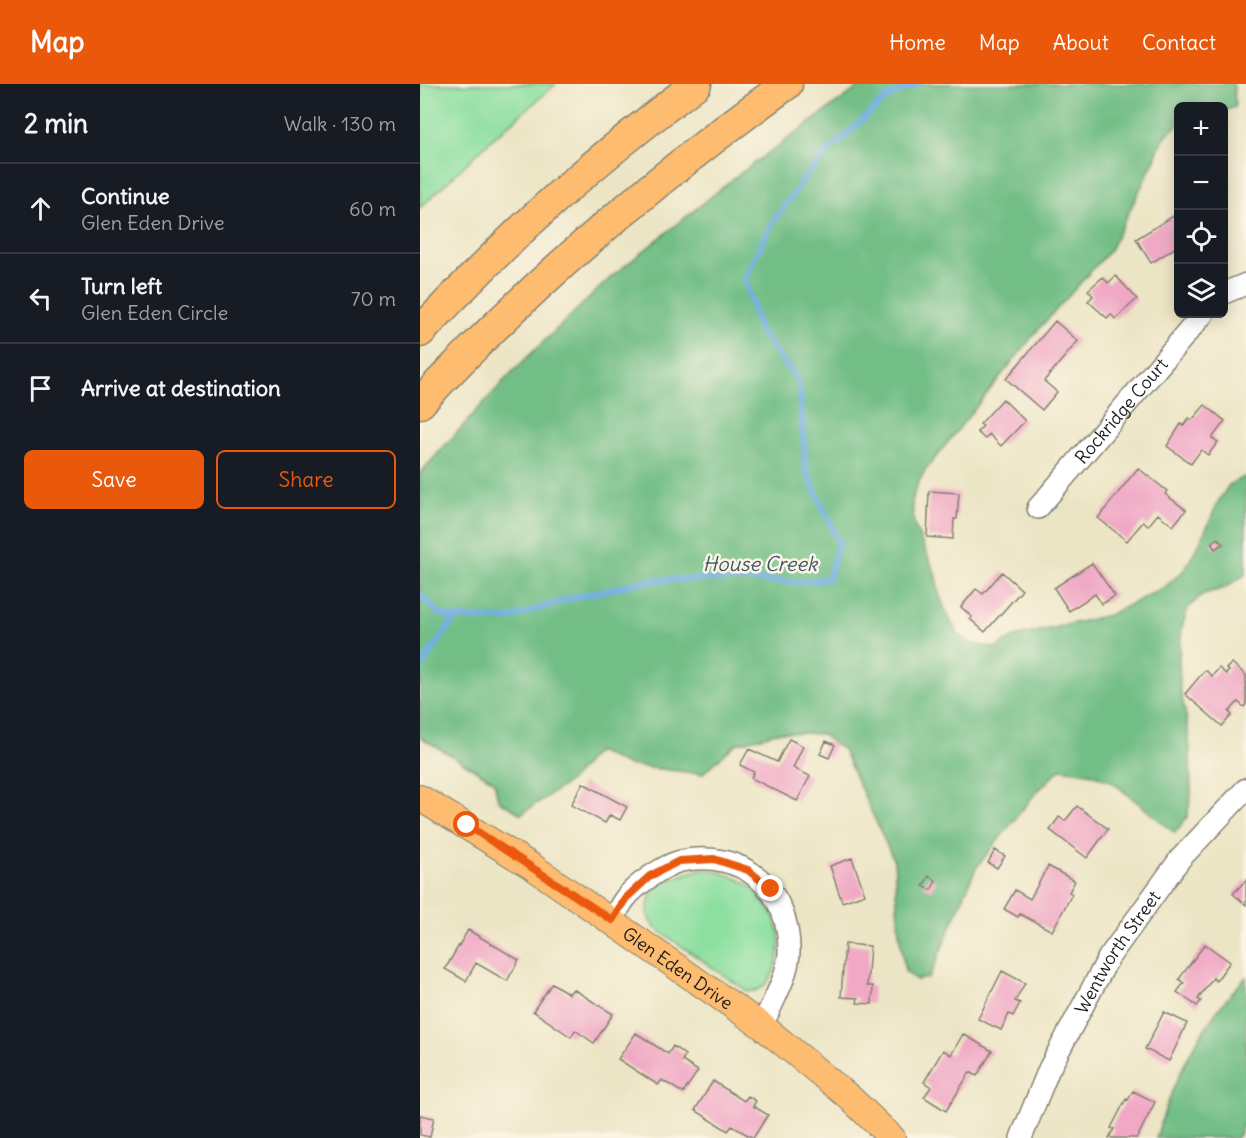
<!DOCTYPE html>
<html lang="en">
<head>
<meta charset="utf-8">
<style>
  :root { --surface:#171b24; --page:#242831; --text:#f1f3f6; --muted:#9ea1a6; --line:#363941; --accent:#ea580c }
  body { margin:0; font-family:Delius,sans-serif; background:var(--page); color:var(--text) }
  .controls { position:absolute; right:18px; top:18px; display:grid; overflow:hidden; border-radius:9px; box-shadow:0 3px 15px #0003 }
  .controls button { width:54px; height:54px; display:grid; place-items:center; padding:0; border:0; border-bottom:2px solid var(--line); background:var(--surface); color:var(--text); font:30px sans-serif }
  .stop { position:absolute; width:18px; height:18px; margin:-14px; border:4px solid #ea580c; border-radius:50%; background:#fff }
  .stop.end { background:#ea580c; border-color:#fff; box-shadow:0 2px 6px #0008 }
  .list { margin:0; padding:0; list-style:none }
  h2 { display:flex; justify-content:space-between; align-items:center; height:78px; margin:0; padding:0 24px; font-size:26px }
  h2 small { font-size:20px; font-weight:400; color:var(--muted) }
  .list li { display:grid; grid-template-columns:39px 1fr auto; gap:18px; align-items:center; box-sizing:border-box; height:90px; padding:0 24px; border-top:2px solid var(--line) }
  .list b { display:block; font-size:22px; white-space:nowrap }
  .list p { margin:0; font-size:20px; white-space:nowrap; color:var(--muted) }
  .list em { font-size:20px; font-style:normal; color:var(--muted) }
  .actions { display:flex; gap:12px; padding:18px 24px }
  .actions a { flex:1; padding:14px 0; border:2px solid var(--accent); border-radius:9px; text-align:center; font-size:21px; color:var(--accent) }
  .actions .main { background:var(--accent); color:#fff }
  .icon { flex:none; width:33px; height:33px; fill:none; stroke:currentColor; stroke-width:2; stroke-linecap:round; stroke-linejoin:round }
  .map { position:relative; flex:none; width:826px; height:1054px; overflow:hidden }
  header { display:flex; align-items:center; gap:36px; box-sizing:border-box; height:84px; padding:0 30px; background:var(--accent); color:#fff }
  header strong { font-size:28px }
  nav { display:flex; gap:33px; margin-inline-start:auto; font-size:21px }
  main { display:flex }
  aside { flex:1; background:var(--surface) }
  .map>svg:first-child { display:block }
  .green { fill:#8ddfa0; stroke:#547e5e; stroke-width:1.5 }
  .forest { fill:#72be86; stroke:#476d51; stroke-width:1.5 }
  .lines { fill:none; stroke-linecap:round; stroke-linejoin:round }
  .stream { stroke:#71ade2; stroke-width:6 }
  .building { fill:#f0a8c5 }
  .minor-casing { stroke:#848070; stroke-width:24 }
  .major-casing { stroke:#848070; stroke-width:28 }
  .highway-casing { stroke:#848070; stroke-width:33 }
  .minor { stroke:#fff; stroke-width:21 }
  .major { stroke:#fdbc70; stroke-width:26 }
  .highway { stroke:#fdbc70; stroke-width:30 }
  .route { stroke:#ea580c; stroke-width:8 }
  .labels { text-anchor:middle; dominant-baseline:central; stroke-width:5; stroke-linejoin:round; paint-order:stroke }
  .street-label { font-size:18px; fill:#1c1c1c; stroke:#fcf5e5 }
  .water-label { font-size:20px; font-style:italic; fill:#3e566b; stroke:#fcf5e5 }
</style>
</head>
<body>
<header>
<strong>Map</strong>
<nav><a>Home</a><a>Map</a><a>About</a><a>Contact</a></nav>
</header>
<main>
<aside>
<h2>2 min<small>Walk · 130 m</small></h2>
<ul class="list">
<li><svg class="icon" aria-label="ahead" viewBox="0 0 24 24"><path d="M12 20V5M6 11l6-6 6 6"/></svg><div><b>Continue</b><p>Glen Eden Drive</p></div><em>60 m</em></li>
<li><svg class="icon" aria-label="left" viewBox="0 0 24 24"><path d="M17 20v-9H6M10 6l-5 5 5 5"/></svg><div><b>Turn left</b><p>Glen Eden Circle</p></div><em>70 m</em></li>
<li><svg class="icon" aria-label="arrive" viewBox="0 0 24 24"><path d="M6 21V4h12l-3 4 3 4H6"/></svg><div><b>Arrive at destination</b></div></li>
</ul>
<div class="actions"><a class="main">Save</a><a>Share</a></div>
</aside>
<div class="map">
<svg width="826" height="1054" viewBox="0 0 826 1054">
  <rect width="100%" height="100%" fill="#fcf5e5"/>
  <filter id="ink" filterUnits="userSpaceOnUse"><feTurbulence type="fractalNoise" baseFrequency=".0167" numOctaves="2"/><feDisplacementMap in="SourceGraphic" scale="12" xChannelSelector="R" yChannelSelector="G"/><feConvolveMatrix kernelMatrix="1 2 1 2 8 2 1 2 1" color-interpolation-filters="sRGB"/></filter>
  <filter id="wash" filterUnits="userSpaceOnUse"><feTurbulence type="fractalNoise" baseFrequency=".008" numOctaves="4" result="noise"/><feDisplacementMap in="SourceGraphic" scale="24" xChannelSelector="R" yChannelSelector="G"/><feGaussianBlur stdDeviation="1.35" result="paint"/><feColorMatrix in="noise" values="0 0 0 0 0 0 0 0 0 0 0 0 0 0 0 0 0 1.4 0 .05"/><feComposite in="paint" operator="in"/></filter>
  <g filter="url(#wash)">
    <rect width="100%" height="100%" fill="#ece5c5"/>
    <path class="green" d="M0,0H136L70,57L0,124Z
      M282,785C300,787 322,794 337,807C347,816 358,838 359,852C362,872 352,910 327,907L238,846C230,839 228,835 228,825C227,798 261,791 282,785Z"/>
    <path class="forest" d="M443,0H814L815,23L804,27V22H758V42C745,47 739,62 735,75L690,166L617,247L504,388L495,406L492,418L494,440L515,489L520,513L528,532L538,550L552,560L576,564L594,553L689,531L745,503L764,486L781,456L799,416L809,401L826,392V490L805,504L783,510L768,524L762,543L759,573L760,604L766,632L770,665L771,712L767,733L755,749L691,697L669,689L640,685L614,711L556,784L509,894L496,896L485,887L479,849L474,777L423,666L401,650L360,648L316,660L282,690L207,681L177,667L150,697L101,730L78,716L74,697L0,653V389L91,289L191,193L318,91Z
      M826,893V1035L817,1054H736C754,992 781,940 826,893Z"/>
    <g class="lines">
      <path class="stream" d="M0,511L20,530L35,534L88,535L151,514L231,496L310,495L374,498L408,495L419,458L386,386L379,298L339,246L325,194L350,142L386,92L409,67L466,14L497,0
        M0,584L35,534"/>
    </g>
    <g id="blocks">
      <path class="building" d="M758,129V162L731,179L716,155Z
        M696,192L717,215L695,235L691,230L687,234L668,217L673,212L668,206L683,193L688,199Z
        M635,237L658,257L624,297L637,308L622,326L586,295Z
        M583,315L605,337L581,362L569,350L565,355L557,348L563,342L560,340Z
        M785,321L805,337L792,354L798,358L788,371L781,366L771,380L747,362L761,340L763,342L769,334L772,336Z
        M718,384L747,407L745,410L766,426L753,442L738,430L728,442L723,438L707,457L678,434Z
        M509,407L539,409L537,435H534L533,455L507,453Z
        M798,454L803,460L795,465L791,459Z
        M672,479L695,512L682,520L675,510L649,527L634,504Z
        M582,488L602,506L565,548L550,535L552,533L541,523L556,505L563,510Z
        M812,579L826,591V620L824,623L818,618L809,628L812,631L802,642L765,610L785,586L792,592L799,584L806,590L809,587L806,585Z
        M369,655L383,662L373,684L390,692L377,717L331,694L334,688L320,681L329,665L357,678Z
        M406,657L415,661L409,674L400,670Z
        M163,699L207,723L200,736L190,731L185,739L151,721Z
        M657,722L688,745L667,774L630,746L639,733L645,737Z
        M575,766L585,772L577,784L568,779Z
        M432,774L445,810L422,818L410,782Z
        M628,782L655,797L649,808L652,810L632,847L600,830L598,833L584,825L595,806L610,815Z
        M509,792L516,797L511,806L503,802Z
        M826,796V821L813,810Z
        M48,846L99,876L87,897L56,879L46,897L25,885Z
        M425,860L450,862L447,902H453L452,920L437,919L438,914L421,913Z
        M785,860L810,878L796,897L793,894L778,915L781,917L777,922L757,908L764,899L759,895Z
        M582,887L605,899L595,917L600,919L593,932L589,930L581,946L558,935Z
        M132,899L149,910L153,905L193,930L174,959L155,946L151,953L113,927Z
        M744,928L767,939L749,977L725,965Z
        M216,949L248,970L253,962L265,971L262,977L278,987L263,1009L242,996L238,1001L198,975Z
        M543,950L572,967L557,992L550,988L526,1027L504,1013L511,1003L504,998L523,966L531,971Z
        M293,997L324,1017L328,1012L336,1017L333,1022L348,1031L333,1054L312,1042L308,1047L275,1026Z
        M713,1007L735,1018L717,1054H689L694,1045L691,1044L706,1015L708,1016Z
        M0,1031L14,1034L10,1053L0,1051Z"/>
    </g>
  </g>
  <g filter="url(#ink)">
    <use href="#blocks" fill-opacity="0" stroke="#848070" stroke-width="1.5"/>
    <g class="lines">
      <defs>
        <g id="minor">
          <path d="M804,209L826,200"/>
          <path id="s1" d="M618,424L783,230"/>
          <path d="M192,836C196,829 200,822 204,816C214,802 244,781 261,777C323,765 370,805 369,868C369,890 351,921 342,942"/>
          <path id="s2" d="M601,1054L629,985L689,873L760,775L826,705"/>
        </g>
        <g id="major">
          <path id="s3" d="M0,714L113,783L342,942L428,1012L472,1054"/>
        </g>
        <path id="highway" d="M0,248C44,201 89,156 137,113C182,73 229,36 276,0
          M0,319C111,200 235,95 367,0"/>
      </defs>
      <use href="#minor" class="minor-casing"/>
      <use href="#major" class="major-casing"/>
      <use href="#highway" class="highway-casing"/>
      <use href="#minor" class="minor"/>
      <use href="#major" class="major"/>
      <use href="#highway" class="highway"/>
    </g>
  </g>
  <g class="lines" filter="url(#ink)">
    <path class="route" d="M47,741L192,836L206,814L230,792L259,777L294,775L328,786L351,805"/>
  </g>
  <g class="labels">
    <g class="street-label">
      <text stroke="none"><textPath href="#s1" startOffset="128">Rockridge Court</textPath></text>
      <text stroke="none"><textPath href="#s2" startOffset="210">Wentworth Street</textPath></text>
      <text stroke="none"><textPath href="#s3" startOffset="309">Glen Eden Drive</textPath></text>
    </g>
    <g class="water-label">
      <text x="340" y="479">House Creek</text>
    </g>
  </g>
</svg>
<div class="controls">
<button>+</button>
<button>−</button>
<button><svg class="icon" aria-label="locate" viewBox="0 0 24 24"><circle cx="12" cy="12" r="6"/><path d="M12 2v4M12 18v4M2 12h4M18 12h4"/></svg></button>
<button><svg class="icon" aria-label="layers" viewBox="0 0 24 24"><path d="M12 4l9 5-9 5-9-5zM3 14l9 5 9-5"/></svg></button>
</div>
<div class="stop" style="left:47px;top:741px"></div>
<div class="stop end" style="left:351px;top:805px"></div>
</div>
</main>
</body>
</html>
